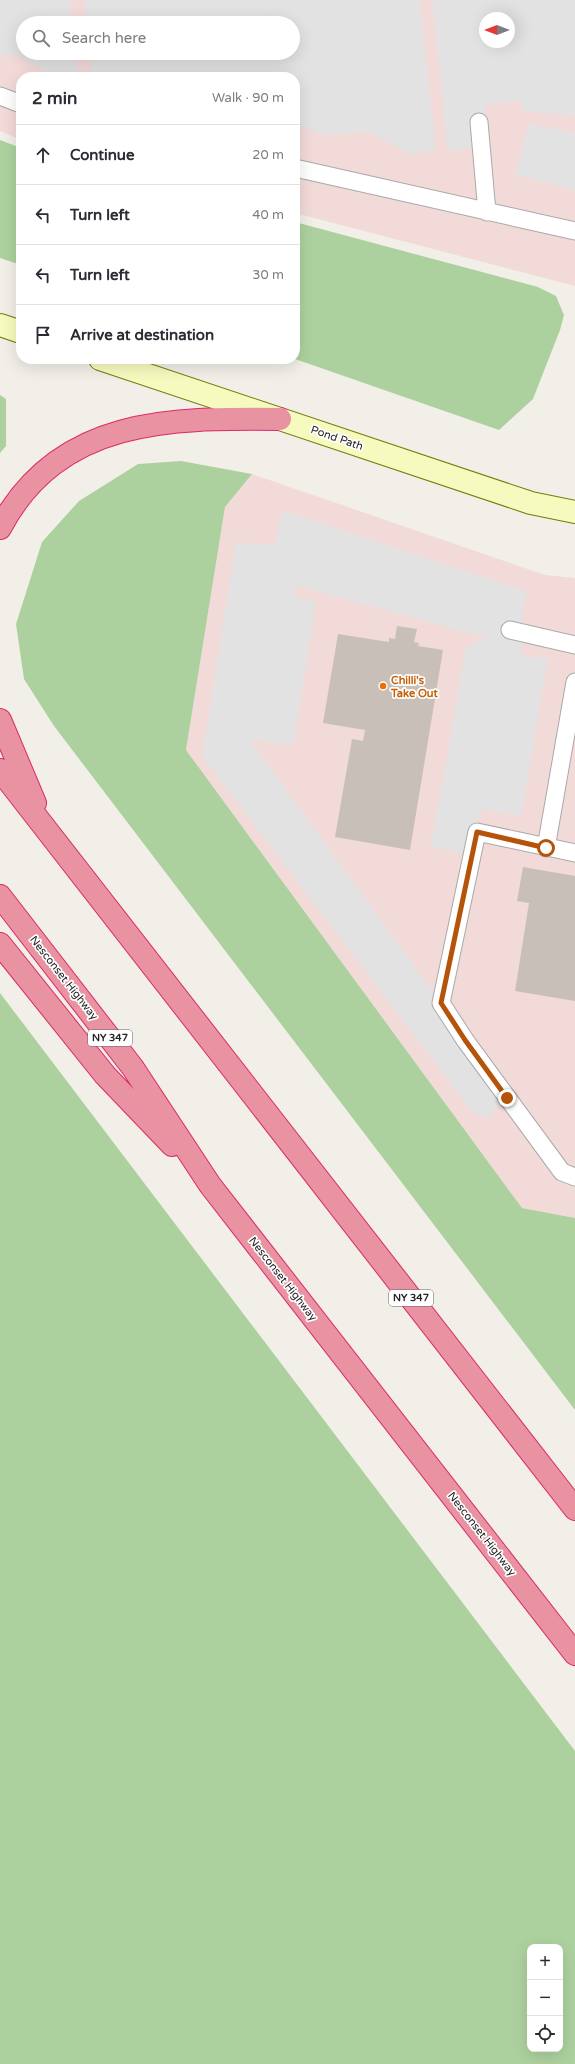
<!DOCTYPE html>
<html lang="en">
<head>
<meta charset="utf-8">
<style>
  :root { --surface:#fff; --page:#f2f2f3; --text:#2b2b33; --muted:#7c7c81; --line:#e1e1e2 }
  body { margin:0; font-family:"Varela Round",sans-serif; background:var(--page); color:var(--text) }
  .controls { position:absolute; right:12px; bottom:12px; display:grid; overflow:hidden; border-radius:8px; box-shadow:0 4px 16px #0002 }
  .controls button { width:36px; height:36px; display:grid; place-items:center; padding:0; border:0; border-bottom:1px solid var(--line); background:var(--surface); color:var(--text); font:20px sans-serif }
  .compass { position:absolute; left:479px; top:12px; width:36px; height:36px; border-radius:50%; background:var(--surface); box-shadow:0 4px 16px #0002; rotate:270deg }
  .stop { position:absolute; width:12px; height:12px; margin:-9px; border:3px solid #b45309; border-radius:50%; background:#fff }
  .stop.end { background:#b45309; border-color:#fff; box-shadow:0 1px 4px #0008 }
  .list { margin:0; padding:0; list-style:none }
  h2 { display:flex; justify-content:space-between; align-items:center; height:52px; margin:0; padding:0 16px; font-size:17px }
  h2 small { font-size:13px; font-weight:400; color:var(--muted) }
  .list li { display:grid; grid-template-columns:26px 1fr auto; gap:12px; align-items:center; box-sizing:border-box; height:60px; padding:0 16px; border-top:1px solid var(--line) }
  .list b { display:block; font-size:15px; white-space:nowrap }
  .list em { font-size:13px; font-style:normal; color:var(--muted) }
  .icon { flex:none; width:22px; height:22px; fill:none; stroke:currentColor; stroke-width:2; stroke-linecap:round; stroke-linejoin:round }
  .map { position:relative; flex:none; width:575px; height:2064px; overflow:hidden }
  .search { position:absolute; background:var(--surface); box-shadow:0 4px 16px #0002; left:16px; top:16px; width:284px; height:44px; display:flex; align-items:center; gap:10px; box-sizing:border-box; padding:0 14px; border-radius:22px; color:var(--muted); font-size:15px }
  .panel { position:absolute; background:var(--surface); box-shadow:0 4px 16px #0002; left:16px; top:72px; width:284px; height:292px; border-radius:16px }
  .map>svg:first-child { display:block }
  .commercial { fill:#f2dad9; fill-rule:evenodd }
  .forest { fill:#add19e; fill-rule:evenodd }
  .parking { fill:#e2e2e2; fill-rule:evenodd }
  .building { fill:#c7bfb8 }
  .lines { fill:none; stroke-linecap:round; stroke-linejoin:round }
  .lane-casing { stroke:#a9a9a9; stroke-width:19 }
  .secondary-casing { stroke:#707d05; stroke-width:24 }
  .highway-casing { stroke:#dc2a67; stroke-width:24 }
  .lane { stroke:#fff; stroke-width:17 }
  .secondary { stroke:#f7fabf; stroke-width:22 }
  .highway { stroke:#e892a2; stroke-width:22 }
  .route { stroke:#b45309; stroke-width:5 }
  .food-dot { fill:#e8710a; stroke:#fff; stroke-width:1.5 }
  .labels { text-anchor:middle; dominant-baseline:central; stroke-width:3.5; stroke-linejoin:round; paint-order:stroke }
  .shield { fill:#fff; stroke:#646464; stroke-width:1 }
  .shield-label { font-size:10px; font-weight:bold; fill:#222 }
  .street-label { font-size:11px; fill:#222; stroke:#fff }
  .food-label { font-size:11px; font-weight:bold; fill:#c56008; stroke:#fff; text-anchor:start }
</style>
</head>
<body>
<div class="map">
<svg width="575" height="2064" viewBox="0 0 575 2064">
  <rect width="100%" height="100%" fill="#f2efe9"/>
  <path class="commercial" d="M0,0H575V286L295,213V77H21V140L0,131ZM485,18H509V42H485ZM23,23H293V53H23Z
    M252,474L545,575L575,578V1218L522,1208L186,750L225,507Z"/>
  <path class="forest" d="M0,140L21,148V265L0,258Z
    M295,222L538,287L556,296L564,315L560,330L533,399L499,430L295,359Z
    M0,395L6,399V446L0,453Z
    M181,461L252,474L225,507L186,750L522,1208L575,1218V1410L54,726L24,679L16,624L42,542L79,501L138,464Z
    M0,993L575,1751V2064H0ZM530,1947H560V2049H530Z"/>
  <path class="parking" d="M0,0H70L72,23H23V53H75L77,71L52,75L15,54L0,56Z
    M84,0H420L434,132V152L426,151L411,155L368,131L326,135L295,124V77H92L90,53H293V23H87Z
    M432,0H575V116L522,111L521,101L485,104L487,145L448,151ZM485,18H509V42H485Z
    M528,124L575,133V190L516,175Z
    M283,511L527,591L522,616V657H548L521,816L480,809L472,855L431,847L466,647L487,638L295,585L294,597L316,602L293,746L249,739L441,1003L507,1098L487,1117L474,1114L202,756L236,543L275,545Z"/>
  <path class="building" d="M397,626L417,629L414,642L419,643L418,646L443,650L410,850L335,837L352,739L363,741L365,730L323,723L338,634L389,642V638L395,639Z
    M523,867L575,876V1001L515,991L529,903L517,901Z"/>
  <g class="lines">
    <defs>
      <path id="lane" d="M0,96L21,104
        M479,122L487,212
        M295,168L575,231
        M510,630L575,645
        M546,848L575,682
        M575,853L477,832L441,1003L465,1040L562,1172L575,1177"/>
      <path id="secondary" d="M0,325L21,332
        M100,359L531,503L575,512"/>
      <path id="highway" d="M0,528C59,417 171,418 280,419
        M0,720L35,803
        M0,770L575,1509
        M0,896L133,1068L210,1185L575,1654
        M0,944L105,1075L172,1145"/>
    </defs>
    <use href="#lane" class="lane-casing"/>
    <use href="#secondary" class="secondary-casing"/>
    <use href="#highway" class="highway-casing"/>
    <use href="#lane" class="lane"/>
    <use href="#secondary" class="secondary"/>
    <use href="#highway" class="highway"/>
  </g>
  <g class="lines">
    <path class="route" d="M507,1098L465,1040L441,1003L477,832L546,848"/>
  </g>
  <circle class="food-dot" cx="383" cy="686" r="4"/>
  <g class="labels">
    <g class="shield">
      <rect x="88" y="1030" width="44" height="16" rx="3"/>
      <rect x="389" y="1290" width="44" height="16" rx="3"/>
    </g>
    <g class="shield-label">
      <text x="110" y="1038">NY 347</text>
      <text x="411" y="1298">NY 347</text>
    </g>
    <g class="street-label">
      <text transform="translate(337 438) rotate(19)">Pond Path</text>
      <text transform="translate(64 978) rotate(52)">Nesconset Highway</text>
      <text transform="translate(283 1279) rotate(52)">Nesconset Highway</text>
      <text transform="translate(482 1534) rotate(52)">Nesconset Highway</text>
    </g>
    <g class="food-label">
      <text x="391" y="680">Chilli's<tspan x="391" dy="13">Take Out</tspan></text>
    </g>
  </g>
</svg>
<div class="controls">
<button>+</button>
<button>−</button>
<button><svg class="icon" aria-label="locate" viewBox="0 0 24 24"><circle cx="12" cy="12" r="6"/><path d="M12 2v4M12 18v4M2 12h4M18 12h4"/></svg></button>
</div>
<svg class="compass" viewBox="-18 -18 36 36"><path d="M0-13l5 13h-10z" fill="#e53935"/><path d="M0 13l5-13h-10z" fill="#7c7c81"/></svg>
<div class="stop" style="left:546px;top:848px"></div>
<div class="stop end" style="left:507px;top:1098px"></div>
<div class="search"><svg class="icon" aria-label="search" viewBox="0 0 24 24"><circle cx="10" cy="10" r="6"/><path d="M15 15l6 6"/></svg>Search here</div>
<section class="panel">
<h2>2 min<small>Walk · 90 m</small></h2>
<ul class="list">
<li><svg class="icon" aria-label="ahead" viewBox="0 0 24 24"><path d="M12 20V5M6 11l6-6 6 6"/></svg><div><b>Continue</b></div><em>20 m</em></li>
<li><svg class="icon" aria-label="left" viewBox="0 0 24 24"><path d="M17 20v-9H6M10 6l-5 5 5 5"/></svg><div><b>Turn left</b></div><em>40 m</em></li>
<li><svg class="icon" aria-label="left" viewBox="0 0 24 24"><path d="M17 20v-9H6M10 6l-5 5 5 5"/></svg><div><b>Turn left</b></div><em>30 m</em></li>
<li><svg class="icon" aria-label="arrive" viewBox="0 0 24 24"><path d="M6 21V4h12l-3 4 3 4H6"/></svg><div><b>Arrive at destination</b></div></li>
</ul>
</section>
</div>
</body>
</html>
